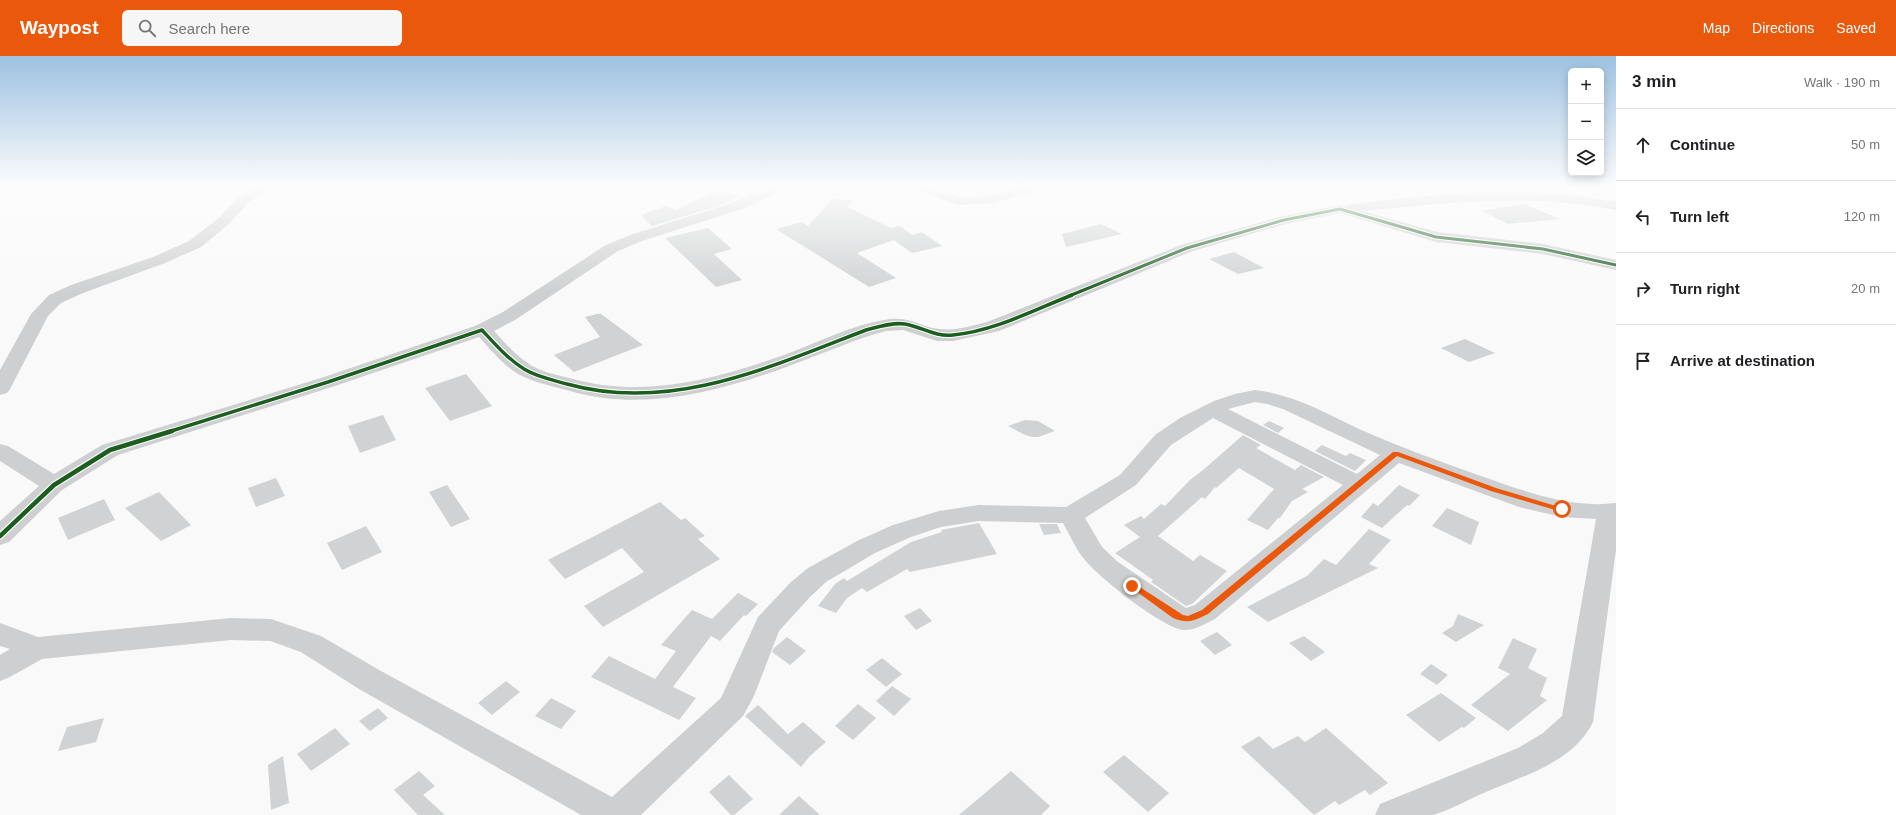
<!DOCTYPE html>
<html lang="en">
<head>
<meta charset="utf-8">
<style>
  :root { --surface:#fff; --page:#f6f6f6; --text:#202124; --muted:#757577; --line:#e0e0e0; --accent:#ea580c }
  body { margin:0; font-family:Arial,sans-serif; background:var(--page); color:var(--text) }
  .controls { position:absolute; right:12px; top:12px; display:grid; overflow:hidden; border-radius:6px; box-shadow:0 2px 10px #0003 }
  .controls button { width:36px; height:36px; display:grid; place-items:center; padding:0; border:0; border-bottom:1px solid var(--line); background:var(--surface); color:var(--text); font:20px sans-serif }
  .stop { position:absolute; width:12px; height:12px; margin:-9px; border:3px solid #ea580c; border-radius:50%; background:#fff }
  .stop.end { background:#ea580c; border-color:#fff; box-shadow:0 1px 4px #0008 }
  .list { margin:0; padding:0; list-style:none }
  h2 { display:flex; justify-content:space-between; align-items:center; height:52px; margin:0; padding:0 16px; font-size:17px }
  h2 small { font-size:13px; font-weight:400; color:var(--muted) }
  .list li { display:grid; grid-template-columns:26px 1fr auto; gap:12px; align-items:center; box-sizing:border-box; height:72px; padding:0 16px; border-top:1px solid var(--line) }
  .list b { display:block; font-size:15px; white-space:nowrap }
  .list em { font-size:13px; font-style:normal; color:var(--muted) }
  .icon { flex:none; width:22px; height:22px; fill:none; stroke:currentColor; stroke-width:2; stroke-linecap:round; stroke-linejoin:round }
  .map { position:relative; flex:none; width:1616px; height:759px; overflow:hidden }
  header { display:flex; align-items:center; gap:24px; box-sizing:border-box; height:56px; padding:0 20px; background:var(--accent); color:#fff }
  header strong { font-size:19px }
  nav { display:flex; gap:22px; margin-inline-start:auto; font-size:14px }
  .search { width:280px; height:36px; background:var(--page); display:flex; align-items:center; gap:10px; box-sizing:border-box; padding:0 14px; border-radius:6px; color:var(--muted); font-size:15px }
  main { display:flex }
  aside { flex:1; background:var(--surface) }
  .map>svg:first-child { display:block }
  .building { fill:#d0d2d3 }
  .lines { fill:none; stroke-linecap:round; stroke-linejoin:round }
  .minor { fill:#cecfd0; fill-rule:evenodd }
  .cycleway-far2-casing { stroke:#fff; stroke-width:5 }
  .cycleway-far1-casing { stroke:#fff; stroke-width:5.5 }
  .cycleway-casing { stroke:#fff; stroke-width:7 }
  .cycleway-far2 { stroke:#1b5e20; stroke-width:3 }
  .cycleway-far1 { stroke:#1b5e20; stroke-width:3.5 }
  .cycleway { stroke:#1b5e20; stroke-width:4.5 }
  .route { fill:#ea580c }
</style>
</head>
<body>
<header>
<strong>Waypost</strong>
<div class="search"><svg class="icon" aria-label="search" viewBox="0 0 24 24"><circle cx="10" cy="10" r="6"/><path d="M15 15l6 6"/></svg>Search here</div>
<nav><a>Map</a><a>Directions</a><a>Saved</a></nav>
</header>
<main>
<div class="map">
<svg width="1616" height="759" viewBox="0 0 1616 759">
  <rect width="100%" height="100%" fill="#f9f9f9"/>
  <path class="building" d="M718,133L740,140L721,149L652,170L641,159L666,150L676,154Z
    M833,142L853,145L848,151L891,172L900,170L912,179L922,176L942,190L912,197L894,184L857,197L896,222L869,231L776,173L802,166L808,170Z
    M1524,148L1560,163L1508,168L1482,155Z
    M1101,168L1122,178L1066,191L1062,178Z
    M708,172L732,193L714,198L742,224L716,231L665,182Z
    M1234,196L1264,212L1238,218L1209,203Z
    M597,258H601L643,289L574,316L554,299L600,281L585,261Z
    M1465,283L1495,297L1469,306L1441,292Z
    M466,318L492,350L450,365L425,332Z
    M383,359L396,384L360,397L348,370Z
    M1025,364L1038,365L1055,375L1038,381H1032L1025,379L1008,370Z
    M1269,365L1284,372L1278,377L1263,369Z
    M1243,379L1261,389L1256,392L1295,414L1301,409L1324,421L1302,433L1308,436L1292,445L1280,462H1278L1268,474L1247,464L1274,433L1239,412L1216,432L1215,431L1205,443L1202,441L1158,480L1193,505L1200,499L1227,515L1192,548L1186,550L1151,526L1153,524L1115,497L1140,481L1124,469L1141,460L1144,463L1161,448L1165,450L1190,424L1203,414Z
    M1322,389L1346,400L1350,397L1366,404L1355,415L1315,395Z
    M276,422L285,440L256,451L248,432Z
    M447,429L470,463L451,471L429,436Z
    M1399,429L1420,439L1409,450L1407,449L1382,472L1361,461L1373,447L1378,450Z
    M159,436L191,469L161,485L125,452Z
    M104,443L115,464L68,484L58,462Z
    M660,446L681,464L685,462L705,480L698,483L720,503L603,571L584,550L644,516L622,492L565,523L548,504Z
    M1447,452L1479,466L1471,489L1432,470Z
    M979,467L997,498L910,516L907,513L867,536L862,532L847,542L836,557L818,550L835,528L844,522L847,525L911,486L942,476L941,474Z
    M1039,468H1057L1061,477L1044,479Z
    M366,470L382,496L342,514L327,487Z
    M1369,473L1391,484L1369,508L1378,512L1268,566L1247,551L1307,520L1324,503L1336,509Z
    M738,537L758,548L746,560L744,559L720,585L711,580L673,631L696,642L679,664L591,621L609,600L655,623L676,595L661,589L692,554L712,563Z
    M920,552L932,565L916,574L904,560Z
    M1458,558L1484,569L1456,586L1442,577L1453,570Z
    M1217,576L1232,589L1215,599L1200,585Z
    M1304,580L1325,596L1311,605L1289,587Z
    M787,581L806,595L790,609L772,596L774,592Z
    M1513,582L1537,593L1528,612L1547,622L1540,640L1547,644L1508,675L1471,649L1510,618L1498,612Z
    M882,602L902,618L886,631L866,614Z
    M1431,608L1448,619L1437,629L1420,618Z
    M506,625L520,636L492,659L478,647Z
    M892,630L911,643L894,660L876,645Z
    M1441,637L1476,662L1464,672L1462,671L1439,686L1406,659Z
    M551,642L576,655L561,673L535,660Z
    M858,648L876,662L853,684L835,670Z
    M758,649L788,678L803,666L826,686L810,700L801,711L745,660Z
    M378,652L388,662L370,675L359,665Z
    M104,662L96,686L58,695L67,671Z
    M335,672L350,688L311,715L297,698Z
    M1326,672L1388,727L1370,739L1365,734L1339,749L1335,745L1314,759L1241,691L1259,680L1273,693L1298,680L1305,686Z
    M1124,699L1169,737L1148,756L1103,716Z
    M283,700L289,747L271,754L268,709Z
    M419,715L435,730L423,739L445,759H418L394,734Z
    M1011,715L1050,750L1041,759H959Z
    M729,719L753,743L734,759H731L709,736Z
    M799,740L820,759H779Z"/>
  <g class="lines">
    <path class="minor" d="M255,131H271L248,147L229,168L201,191L165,207L83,237L61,247L48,260L10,333L7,337L0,339V314L31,258L49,239L71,229L153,201L189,185L219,162L238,141Z
      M769,131H787L785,134L745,152L642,185L618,195L515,264L494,275C505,287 517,301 532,310C543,316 557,319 569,322C644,343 713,324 784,299C817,287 849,270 884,264C908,259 918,270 939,273C955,275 972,270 987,266L1181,189L1279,161L1340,149L1345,150L1351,148C1443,138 1523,128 1616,146V154C1527,137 1452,146 1363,155L1437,176L1543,188L1616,204V214L1543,198L1436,186L1340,157L1286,168L1193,195L999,275L953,285H937L903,274L886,275C855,283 827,296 797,307C725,334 647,357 570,335C553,330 534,327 518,318C503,309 491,294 479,281L335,330L118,399L62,434L9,486L0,489V465L39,430L0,405V388L8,390L54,418L102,389L321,322L475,270L503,256L606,189L630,179L735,146Z
      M913,131C933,128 943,138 960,141C989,145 1017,126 1045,131L1043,134L993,147L959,149L915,134Z
      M1255,334C1292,338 1326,357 1359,373C1398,390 1438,405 1478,419C1521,434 1569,453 1616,447V494L1593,666C1574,706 1523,720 1486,736C1469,743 1451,754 1433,759C1420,759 1390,759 1375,759L1380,748L1518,692L1543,677L1562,660L1596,463L1562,461L1519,451L1399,407L1215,563C1205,568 1194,575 1183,574C1163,572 1098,521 1085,504C1076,494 1070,479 1063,467L979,465L941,471L911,481L875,497L826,526L810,541L779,575L754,640L743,660L641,759H581L359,633L301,596L270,585L231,584L42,603L10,621L0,625V599L10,593L0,590V567L38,581L231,562L271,563L321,580L381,615L612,741L721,642L758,561L790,527L808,512L857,485L893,469L939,455L979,449L1066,451L1120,419L1155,379L1180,362L1214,345L1235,338ZM1255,346L1267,348L1283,353L1380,399L1357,418L1228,353ZM1213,362L1343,429L1195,549L1186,552L1118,506L1102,491L1085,462L1136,429L1171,389Z"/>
    <defs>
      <path id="cycleway-far2" d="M1069,240L1187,192L1284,164L1340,153L1436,181L1543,193L1616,209"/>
      <path id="cycleway-far1" d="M168,376L328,326L482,274C495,288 508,303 524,313C537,321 553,324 567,328C671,357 770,311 866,274C878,271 892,266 905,268C922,271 935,281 953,279C994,275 1034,254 1072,239"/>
      <path id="cycleway" d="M0,480L54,429L110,394L172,375"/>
    </defs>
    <use href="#cycleway-far2" class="cycleway-far2-casing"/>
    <use href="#cycleway-far1" class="cycleway-far1-casing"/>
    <use href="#cycleway" class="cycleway-casing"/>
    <use href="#cycleway-far2" class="cycleway-far2"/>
    <use href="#cycleway-far1" class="cycleway-far1"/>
    <use href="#cycleway" class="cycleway"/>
  </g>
  <linearGradient id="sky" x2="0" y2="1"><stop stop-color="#9dc2e2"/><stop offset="0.55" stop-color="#fcfcfc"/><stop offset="1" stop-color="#fcfcfc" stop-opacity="0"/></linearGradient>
  <rect width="1616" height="237" fill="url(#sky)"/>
  <path class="route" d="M1393,396H1398L1496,432L1566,453L1562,456L1491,435L1397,400L1208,558C1193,565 1189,568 1173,562L1129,530L1132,527L1135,528L1183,559L1188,560L1202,554Z"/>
</svg>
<div class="controls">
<button>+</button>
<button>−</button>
<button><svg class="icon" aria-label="layers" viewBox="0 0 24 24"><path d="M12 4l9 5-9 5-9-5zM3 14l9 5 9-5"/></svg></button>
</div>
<div class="stop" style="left:1562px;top:453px"></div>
<div class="stop end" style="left:1132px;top:530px"></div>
</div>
<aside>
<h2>3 min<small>Walk · 190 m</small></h2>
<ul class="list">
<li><svg class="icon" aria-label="ahead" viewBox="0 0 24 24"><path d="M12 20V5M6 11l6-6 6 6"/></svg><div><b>Continue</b></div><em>50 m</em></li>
<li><svg class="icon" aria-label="left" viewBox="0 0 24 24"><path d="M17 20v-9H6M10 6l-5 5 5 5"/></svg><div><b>Turn left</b></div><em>120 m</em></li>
<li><svg class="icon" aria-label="right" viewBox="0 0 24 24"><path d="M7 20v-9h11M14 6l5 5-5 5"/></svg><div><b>Turn right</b></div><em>20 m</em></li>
<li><svg class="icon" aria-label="arrive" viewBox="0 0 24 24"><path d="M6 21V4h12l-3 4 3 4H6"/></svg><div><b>Arrive at destination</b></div></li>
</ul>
</aside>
</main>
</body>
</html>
